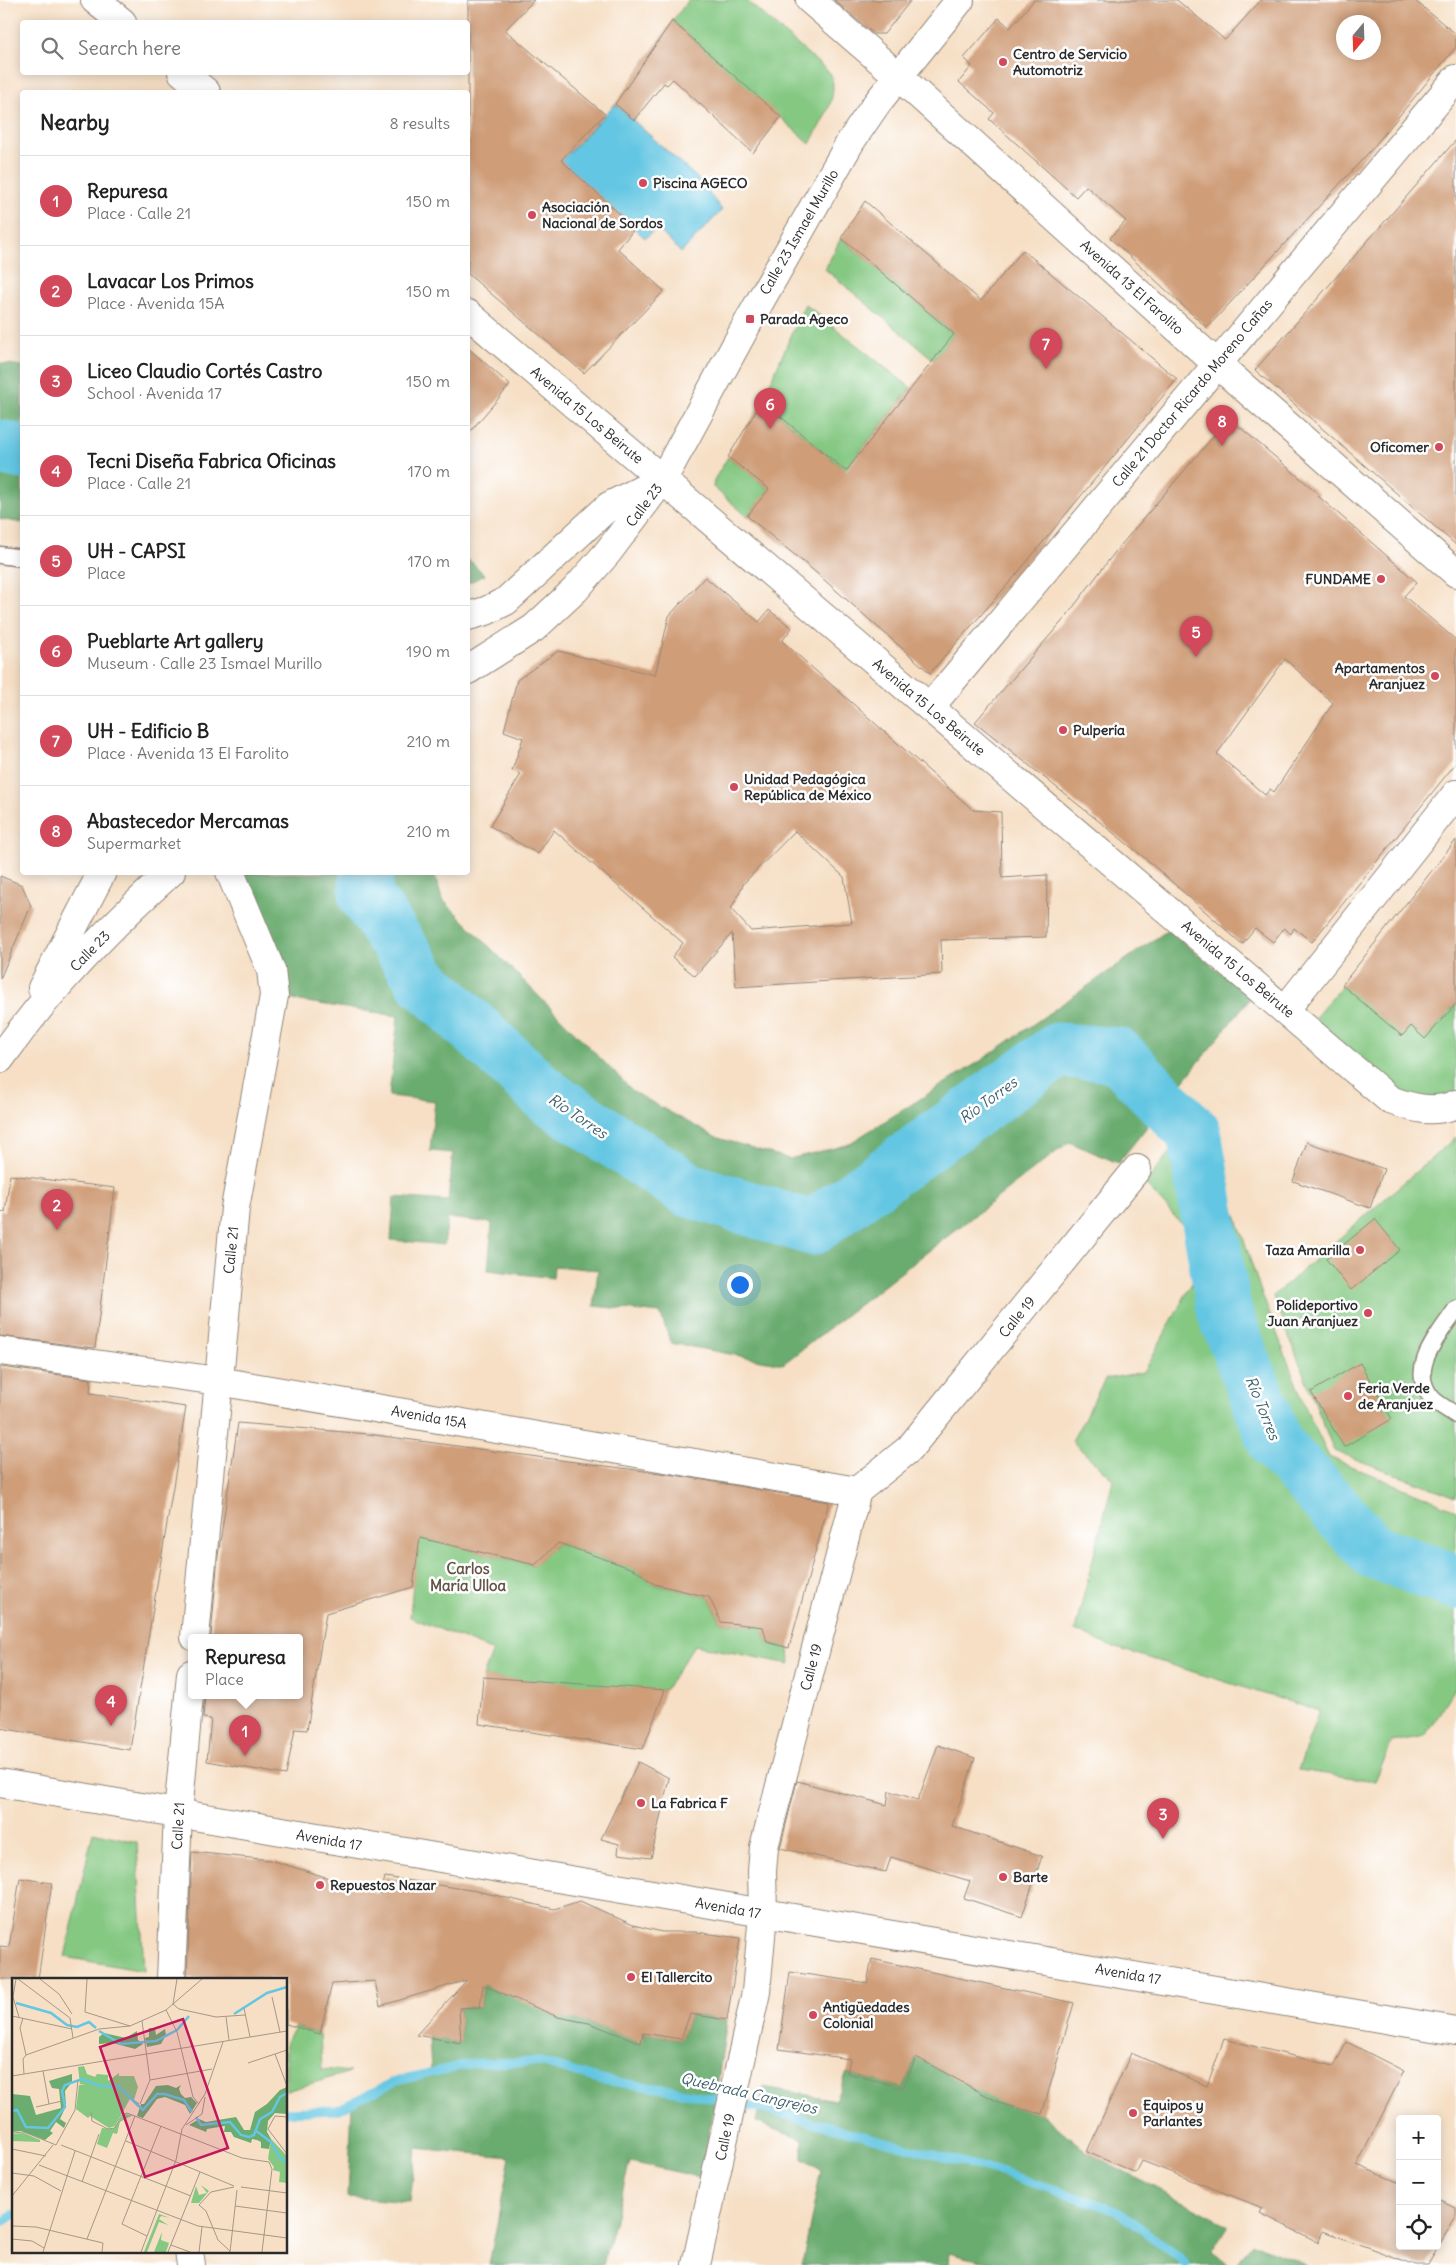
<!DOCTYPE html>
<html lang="en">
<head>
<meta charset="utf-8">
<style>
  :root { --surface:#fff; --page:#f6f6f6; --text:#222; --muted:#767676; --line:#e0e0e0; --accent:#d1495b }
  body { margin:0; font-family:Delius,sans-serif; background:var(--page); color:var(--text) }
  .controls { position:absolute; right:15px; bottom:15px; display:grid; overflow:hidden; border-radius:5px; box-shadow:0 2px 12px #0003 }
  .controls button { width:45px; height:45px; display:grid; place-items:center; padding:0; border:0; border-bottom:1px solid var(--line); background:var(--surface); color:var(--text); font:25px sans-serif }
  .compass { position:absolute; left:1336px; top:15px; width:45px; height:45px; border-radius:50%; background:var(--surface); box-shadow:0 2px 12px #0003; rotate:199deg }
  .you { position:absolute; left:739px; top:1284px; width:18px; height:18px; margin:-12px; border:4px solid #fff; border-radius:50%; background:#1a73e8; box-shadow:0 0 0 8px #1a73e833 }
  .badge { display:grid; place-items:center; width:32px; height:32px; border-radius:50%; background:var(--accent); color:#fff; font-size:16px; font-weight:700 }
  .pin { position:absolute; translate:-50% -41px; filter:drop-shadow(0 1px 2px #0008) }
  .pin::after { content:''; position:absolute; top:26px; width:18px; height:15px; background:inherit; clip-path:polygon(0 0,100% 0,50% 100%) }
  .popup { position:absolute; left:188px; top:1634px; width:115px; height:65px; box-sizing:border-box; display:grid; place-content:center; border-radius:5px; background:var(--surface); filter:drop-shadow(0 1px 4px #0005); font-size:16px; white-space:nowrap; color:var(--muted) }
  .popup b { font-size:19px; color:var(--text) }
  .popup::after { content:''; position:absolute; left:50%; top:100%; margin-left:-10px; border:10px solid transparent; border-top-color:var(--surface) }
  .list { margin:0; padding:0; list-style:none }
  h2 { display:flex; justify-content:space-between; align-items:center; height:65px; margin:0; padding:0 20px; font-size:21px }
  h2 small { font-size:16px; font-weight:400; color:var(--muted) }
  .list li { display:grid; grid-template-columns:32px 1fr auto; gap:15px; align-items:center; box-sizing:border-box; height:90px; padding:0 20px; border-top:1px solid var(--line) }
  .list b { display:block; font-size:19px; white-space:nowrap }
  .list p { margin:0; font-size:16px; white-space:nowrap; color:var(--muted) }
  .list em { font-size:16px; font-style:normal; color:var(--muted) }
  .icon { flex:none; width:28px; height:28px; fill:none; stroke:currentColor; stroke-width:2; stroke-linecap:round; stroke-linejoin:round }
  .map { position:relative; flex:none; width:1456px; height:2265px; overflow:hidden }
  .search { position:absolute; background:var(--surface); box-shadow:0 2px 12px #0003; left:20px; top:20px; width:450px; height:55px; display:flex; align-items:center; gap:12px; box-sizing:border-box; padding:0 18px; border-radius:5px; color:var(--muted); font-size:19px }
  .panel { position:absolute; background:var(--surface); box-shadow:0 2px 12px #0003; left:20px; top:90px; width:450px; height:785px; border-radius:5px }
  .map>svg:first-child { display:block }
  .green { fill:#84c882; stroke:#587a56 }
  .forest { fill:#6bac70; stroke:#4b6c4e }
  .water { fill:#64c6e2; stroke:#487886 }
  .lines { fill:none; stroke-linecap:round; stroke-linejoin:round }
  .stream { stroke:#64c6e2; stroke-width:9 }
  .river { stroke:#64c6e2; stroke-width:55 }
  .building { fill:#cf9d78; fill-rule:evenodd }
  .lane-casing { stroke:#908578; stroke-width:19 }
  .street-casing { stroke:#908578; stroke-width:30 }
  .secondary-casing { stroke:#908578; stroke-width:30 }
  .lane { stroke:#fff; stroke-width:16 }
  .street { stroke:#fff; stroke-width:28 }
  .secondary { stroke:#fff; stroke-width:28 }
  .poi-dot { fill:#d1495b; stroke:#fff; stroke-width:2 }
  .labels { text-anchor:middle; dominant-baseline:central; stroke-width:5; stroke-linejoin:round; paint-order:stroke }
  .poi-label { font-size:14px; font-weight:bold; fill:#2b2b2b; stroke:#fff; text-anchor:start }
  .street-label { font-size:14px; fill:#2b2b2b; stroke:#fff }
  .water-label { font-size:15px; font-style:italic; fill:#3f616b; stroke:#fff }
  .neighbourhood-label { font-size:15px; font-weight:bold; fill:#645346; stroke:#fff }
  .inset-river { fill:none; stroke:#64c6e2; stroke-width:2.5 }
  .inset-road { fill:none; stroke:#a59787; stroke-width:1 }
  .view { fill:#c2185b; fill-opacity:0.15; stroke:#c2185b; stroke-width:2.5 }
  .inset-edge { fill:none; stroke:#2b2b2b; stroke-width:2.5 }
</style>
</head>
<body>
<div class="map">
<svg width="1456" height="2265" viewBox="0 0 1456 2265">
  <rect width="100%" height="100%" fill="#fff"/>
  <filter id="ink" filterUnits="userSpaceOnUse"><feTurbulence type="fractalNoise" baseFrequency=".02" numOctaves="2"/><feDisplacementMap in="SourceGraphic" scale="10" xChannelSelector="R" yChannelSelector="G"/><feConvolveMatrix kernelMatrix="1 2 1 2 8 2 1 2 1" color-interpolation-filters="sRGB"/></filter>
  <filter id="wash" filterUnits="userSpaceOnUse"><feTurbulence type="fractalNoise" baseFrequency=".0096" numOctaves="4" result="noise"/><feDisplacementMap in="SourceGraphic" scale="20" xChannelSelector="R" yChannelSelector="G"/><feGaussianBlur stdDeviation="1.12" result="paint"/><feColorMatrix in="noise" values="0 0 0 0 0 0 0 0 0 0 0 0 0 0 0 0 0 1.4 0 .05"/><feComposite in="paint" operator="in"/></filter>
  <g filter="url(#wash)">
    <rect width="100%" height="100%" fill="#f6dfc5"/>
    <path class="green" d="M689,0H746L831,74C839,100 821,121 810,144L672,21Z
      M841,238L954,334L934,360L825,269Z
      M805,304L911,388L845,470L762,401Z
      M728,457L769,489L747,516L713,487L714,480Z
      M1342,985L1411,1026L1425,1039L1456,1004V1095L1445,1101L1394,1093L1310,1024Z
      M1192,1123L1213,1145L1260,1289L1306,1409L1329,1457L1456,1510V1687L1425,1736L1392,1742L1375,1781L1298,1770L1319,1711L1107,1645L1075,1630L1113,1480L1072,1441L1105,1379L1144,1372L1208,1253L1145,1184Z
      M1456,1137V1497L1334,1451L1273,1296Z
      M417,1537L535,1565L558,1543L636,1570L654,1584L709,1597L721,1622L763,1627L767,1642L789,1648L790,1664L694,1645L665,1690L570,1687L483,1677L493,1651L410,1617Z
      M93,1832L137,1842L144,1971L65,1957Z
      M296,2027L320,2034L322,2069L350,2072L286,2091V2041Z"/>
    <path class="forest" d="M0,363L22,366V523L0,519Z
      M468,559L485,575L468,583Z
      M240,873H434L442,899L635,1093L715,1137L789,1159L847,1145L982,1060L1168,930L1251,997L1118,1163L1069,1142L783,1364L671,1343L660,1313L594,1306L598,1270L554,1266L553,1278L488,1270L492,1223L448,1218L444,1245L391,1240L394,1197L448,1201L453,1153L430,1151L435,1101L389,1096L398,1016L293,1000Z
      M483,1985L566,2018L589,2023L640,2042L643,2033L681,2039L690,2014L727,2020L713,2113L700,2177L630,2162L603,2265H489L510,2157L416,2148L410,2202L348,2197L352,2103L396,2081L431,2070L429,2037L461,2043L459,2008L480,2007Z
      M916,2057L1042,2114L1087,2152L1228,2225L1211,2252L1229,2265H997L949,2253L948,2265H802L821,2170L803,2158V2140L756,2122L764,2087L835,2100L847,2073L903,2088Z
      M1252,2243L1307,2265H1236Z"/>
    <path class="water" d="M615,104L696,177L722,210L681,253L657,228L645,238L561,161Z"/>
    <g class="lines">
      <path class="stream" d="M286,2112L337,2110L396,2081L473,2063L540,2062L602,2080L671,2090L759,2108L1003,2173L1116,2210L1178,2256L1186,2265
        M0,2223L14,2215"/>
      <path class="river" d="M0,447L22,452
        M366,872V896L423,981L547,1096L689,1190L812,1228L1058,1050L1118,1055L1194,1133L1225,1314L1276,1444L1373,1551L1456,1582"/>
    </g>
    <g id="blocks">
      <path class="building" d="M468,0H534L505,30L605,114L561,160L635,228L618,249L664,291L584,373L468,274Z
        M834,0H911L884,34H874Z
        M1034,0H1177L1225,40L1261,0H1414L1456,34V47L1371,150L1207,328L1110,238L1126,221L1086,186L1076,197L989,119L994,113L959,82L972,66L964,58L999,18L1010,28ZM1344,22H1374V52H1344Z
        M672,21L781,117L753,153L673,79L667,85L664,83L634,120L615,104Z
        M1456,140V545L1255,370Z
        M865,201L981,301L1023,250L1177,379L1016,575L930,673L813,570L747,516L769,489L728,457L762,401L846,471L954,334L841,238Z
        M468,348L510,385L468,434Z
        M1229,418L1319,494L1318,496L1417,582L1404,596L1456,640V763L1312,942L1294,928L1291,934L1284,928L1273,942L1255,928L1242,944L1146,859L975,722L1065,618L1115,552ZM1285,659L1333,703L1274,792L1270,789L1265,795L1217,754Z
        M705,577L759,622L769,610L792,628L782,641L973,810L1001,812L1002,878L1047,875L1046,937L941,940L942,974L736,987L732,933L695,976L672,957L683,943L554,830L538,854L490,826L521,774L512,771L523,738L504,731L517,680L558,651L655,675L669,616ZM795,831L844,877L852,923L751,931L731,909L744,883Z
        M1456,840V1004L1425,1039L1411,1026L1402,1036L1342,985Z
        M0,876L22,885L31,906L0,979Z
        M1307,1142L1384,1169L1370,1208L1293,1181Z
        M10,1175L115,1188L95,1348L0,1336V1211L5,1212Z
        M1375,1219L1400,1250L1351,1290L1326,1259Z
        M1360,1363L1392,1419L1344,1447L1311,1392Z
        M0,1367L91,1379L90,1393L186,1407L130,1750L0,1728Z
        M238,1423L368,1434L560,1460L675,1475L829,1502L789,1648L767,1642L763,1627L721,1622L709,1597L654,1584L636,1570L558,1543L535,1565L420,1538L413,1587L326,1613L307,1730L295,1729L286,1775L207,1761L211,1719L203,1718L205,1695H299V1637H211L218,1556Z
        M483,1677L665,1690L643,1749L479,1724Z
        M938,1745L975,1758L952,1826L1042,1856L1022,1917L964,1898L970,1881L891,1857L886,1872L780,1848L797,1781L887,1805L889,1791L918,1800Z
        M638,1762L669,1778L651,1858L618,1854L619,1844L601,1839Z
        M192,1852L270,1860L381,1894L385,1877L477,1891L554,1909L580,1901L633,1925L662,1932H696L740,1938L727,2020L690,2014L681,2039L643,2033L641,2043L589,2023L558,2017L483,1985L480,2007L459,2008L461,2043L416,2035L467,1980L380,2006L375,1981L332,1984L320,2034L286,2024V1979H187Z
        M20,1878L52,1883L38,1979H0V1946L9,1947Z
        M872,1959L1074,2003L1042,2114L1002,2104L916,2057L903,2088L847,2073L850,2059L779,2049L790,1972L867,1983Z
        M1224,2039L1334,2066L1347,2042L1404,2071L1357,2165L1400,2183V2246H1437V2199L1456,2207V2216L1428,2265H1416L1323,2231L1318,2242L1260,2213L1263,2208L1142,2161L1136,2173L1087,2152L1131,2053L1207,2086Z"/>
    </g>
  </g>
  <g filter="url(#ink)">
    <use href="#blocks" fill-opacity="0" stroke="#908578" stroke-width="1"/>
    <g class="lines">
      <defs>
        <path id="lane" d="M0,555L22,558
          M1456,1309C1440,1334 1405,1370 1433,1399C1439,1405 1449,1410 1456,1415"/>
        <path id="street" d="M95,0L122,22
          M810,0L898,76L1216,363L1456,573
          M182,72L206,92
          M468,314L1390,1100C1412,1108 1434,1114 1456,1104
          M930,707L1456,79
          M1285,1010L1456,794
          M0,1351L218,1381L857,1491
          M195,1637L235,1208L274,996L271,970L230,872
          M171,1979L178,1814L191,1674
          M189,2251L191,2265
          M696,2265L756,1992L763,1914L762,1871L764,1847L857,1491L909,1449L1137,1169"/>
        <path id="secondary" d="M468,616L486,611L506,601L609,506L659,481
          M468,670L534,628L575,590L608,552L663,479L750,319L851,141L877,103L960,0
          M42,988L102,872
          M0,1059C49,990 108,928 171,872
          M0,1783C485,1867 971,1946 1456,2031"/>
      </defs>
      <use href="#lane" class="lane-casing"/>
      <use href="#street" class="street-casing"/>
      <use href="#secondary" class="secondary-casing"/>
      <use href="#lane" class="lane"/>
      <use href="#street" class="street"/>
      <use href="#secondary" class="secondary"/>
    </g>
  </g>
  <g class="poi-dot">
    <circle cx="1003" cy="62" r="5"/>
    <circle cx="643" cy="183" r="5"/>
    <circle cx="532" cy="215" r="5"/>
    <rect x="745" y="314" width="10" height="10" rx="2.5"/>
    <circle cx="1439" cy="447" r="5"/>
    <circle cx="1381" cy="579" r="5"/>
    <circle cx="1435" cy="676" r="5"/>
    <circle cx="1063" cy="730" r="5"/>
    <circle cx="734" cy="787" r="5"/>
    <circle cx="1360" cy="1250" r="5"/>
    <circle cx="1368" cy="1313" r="5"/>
    <circle cx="1348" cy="1396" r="5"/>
    <circle cx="641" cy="1803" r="5"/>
    <circle cx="1003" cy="1877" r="5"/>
    <circle cx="320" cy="1885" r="5"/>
    <circle cx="631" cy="1977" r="5"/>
    <circle cx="813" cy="2015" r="5"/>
    <circle cx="1133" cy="2113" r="5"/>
  </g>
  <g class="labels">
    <g class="poi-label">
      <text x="1013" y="54">Centro de Servicio<tspan x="1013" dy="16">Automotriz</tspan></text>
      <text x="653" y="183">Piscina AGECO</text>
      <text x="542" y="207">Asociación<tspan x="542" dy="16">Nacional de Sordos</tspan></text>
      <text x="760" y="319">Parada Ageco</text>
      <text x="1429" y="447" text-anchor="end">Oficomer</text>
      <text x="1371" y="579" text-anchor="end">FUNDAME</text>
      <text x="1425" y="668" text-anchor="end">Apartamentos<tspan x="1425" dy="16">Aranjuez</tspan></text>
      <text x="1073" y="730">Pulpería</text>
      <text x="744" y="779">Unidad Pedagógica<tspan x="744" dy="16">República de México</tspan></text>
      <text x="1350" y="1250" text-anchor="end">Taza Amarilla</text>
      <text x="1358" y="1305" text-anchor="end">Polideportivo<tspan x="1358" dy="16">Juan Aranjuez</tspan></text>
      <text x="1358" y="1388">Feria Verde<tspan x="1358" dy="16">de Aranjuez</tspan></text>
      <text x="651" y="1803">La Fabrica F</text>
      <text x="1013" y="1877">Barte</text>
      <text x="330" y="1885">Repuestos Nazar</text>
      <text x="641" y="1977">El Tallercito</text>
      <text x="823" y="2007">Antigüedades<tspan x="823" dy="16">Colonial</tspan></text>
      <text x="1143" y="2105">Equipos y<tspan x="1143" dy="16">Parlantes</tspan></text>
    </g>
    <g class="street-label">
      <text transform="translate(799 232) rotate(-60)">Calle 23 Ismael Murillo</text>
      <text transform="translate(1132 287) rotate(42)">Avenida 13 El Farolito</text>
      <text transform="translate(1192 393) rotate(-50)">Calle 21 Doctor Ricardo Moreno Cañas</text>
      <text transform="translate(587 415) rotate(40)">Avenida 15 Los Beirute</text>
      <text transform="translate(644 505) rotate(-53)">Calle 23</text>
      <text transform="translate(929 707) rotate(40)">Avenida 15 Los Beirute</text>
      <text transform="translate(90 951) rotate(-46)">Calle 23</text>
      <text transform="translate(1238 969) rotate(40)">Avenida 15 Los Beirute</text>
      <text transform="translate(231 1250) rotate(-84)">Calle 21</text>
      <text transform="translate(1017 1317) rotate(-51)">Calle 19</text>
      <text transform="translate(429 1417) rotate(10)">Avenida 15A</text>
      <text transform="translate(811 1667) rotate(-75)">Calle 19</text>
      <text transform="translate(178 1826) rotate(-87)">Calle 21</text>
      <text transform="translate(329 1840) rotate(10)">Avenida 17</text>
      <text transform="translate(728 1908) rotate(10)">Avenida 17</text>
      <text transform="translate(1128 1974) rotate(10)">Avenida 17</text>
      <text transform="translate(725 2137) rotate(-78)">Calle 19</text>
    </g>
    <g class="water-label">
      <text transform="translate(988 1100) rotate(-36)">Río Torres</text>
      <text transform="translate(578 1116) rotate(34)">Río Torres</text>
      <text transform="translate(1263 1408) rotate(68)">Río Torres</text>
      <text transform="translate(749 2093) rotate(13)">Quebrada Cangrejos</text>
    </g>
    <g class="neighbourhood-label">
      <text x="468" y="1568">Carlos<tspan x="468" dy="17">María Ulloa</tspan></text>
    </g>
  </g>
  <g transform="translate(12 1978)">
    <rect width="275" height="275" fill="#f6dfc5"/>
    <path d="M72,88L75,96L83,99L85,96L96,97V103L107,95V98H122L126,109L122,122L127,125L126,129L118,121L103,148L97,150L78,138L76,140L64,131L67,107H73L68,106L66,89ZM112,136L121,137L108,144L105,156L101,155L95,170L85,166L90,150L101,151ZM12,155L28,162V164L0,163V156ZM259,161L275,178V205L267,204L268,194L261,192L262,189L256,181ZM189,207L197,213L187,225H179L184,208L187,217L195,215ZM147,236L158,240L149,238L147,241L156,247L147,244L135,274H132ZM150,254L149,262L157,265L154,274H142Z" fill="#84c882"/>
    <path d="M137,50H143L144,57L153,51L154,57L149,66L135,69L133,60L137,59ZM125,53L126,62L131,66L123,71L101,65L87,66V59L92,55L114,60ZM60,96V104L53,113L54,128L48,141L54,145L52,150L44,144L38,153L41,155L33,162L9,153L0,154V116L18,118L24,137L49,130L47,111L40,110L37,103ZM156,107L164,110L169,107L167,111L169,116L173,120L179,119L185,125L178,136L173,127L153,119L145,121L131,140L125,138L129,126H132L144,108ZM275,109V136L263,135L256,143L255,154L259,161L257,171L249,170V164L245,162L240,161L239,165L222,159L219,154H212L213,148L195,151L194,154L177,147L187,141L194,144L224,139L232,152H238L243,134L255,126L268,112Z" fill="#6bac70"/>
    <path class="inset-river" d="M4,25L39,35L55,47L65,49L77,44L84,50M222,36L255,15L275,9M87,53L109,66L144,63L165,52L177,38M0,133L5,132L14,149L36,150L53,129L50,113L53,107L70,101L88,108L107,109L131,132L145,116H153L172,122L180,134M184,139L189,147L218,144L229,157L237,159L242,157L248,141L260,134L268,119L275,115M243,152L259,164L268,180L275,184"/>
    <path class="inset-road" d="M4,1L1,19L7,39M6,1L58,40L61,60M28,1L47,16L60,36M75,1L73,34L118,48L154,32L190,1M165,1L161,26L167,31L204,39L233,37M260,19L268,54M232,30L238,59M154,32L165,54L181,119L187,126M0,38L60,51M214,39L217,62M11,40L8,50L14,77M263,76L275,108M236,85L275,72M31,93L37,126M12,96L11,81L14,77L87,51L118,48M0,98L275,53M138,102L200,91M128,126L138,102L130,43M24,129L50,123M79,134L80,143L96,151L103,150L110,137L115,135L230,180L257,184L260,191L250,274M275,139L263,138L256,151L275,176M174,147L190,136L193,119M0,155L12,154L44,167L63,132L66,102M114,163L222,208M49,167L179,218M0,171L34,178M27,187L186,248L275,260M0,195L22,198L49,213M70,204L87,156M229,209L275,215M0,218L41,167M187,227L194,233L206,262L218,273M187,227L199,214L222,209M223,228L275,235M0,248L24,249L91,265L90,274M135,258L110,246L149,148M0,261L20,263L32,270M75,261L123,138M159,267L178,274M31,274L63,173M129,274L164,182L170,151L193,116L211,64M156,274L188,194M187,274L190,249M218,274L225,212"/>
    <path class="view" d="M171,41L216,170L133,199L88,69Z"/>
    <rect width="275" height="275" class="inset-edge"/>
  </g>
</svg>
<div class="controls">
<button>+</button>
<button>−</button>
<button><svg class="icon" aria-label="locate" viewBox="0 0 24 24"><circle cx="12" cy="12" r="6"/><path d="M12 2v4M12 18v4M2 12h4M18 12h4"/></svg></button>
</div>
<svg class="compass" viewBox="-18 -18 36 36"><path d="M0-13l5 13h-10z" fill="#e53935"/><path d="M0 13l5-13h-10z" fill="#767676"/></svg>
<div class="you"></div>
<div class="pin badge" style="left:245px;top:1756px">1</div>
<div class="popup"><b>Repuresa</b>Place</div>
<div class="pin badge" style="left:57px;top:1230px">2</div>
<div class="pin badge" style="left:1163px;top:1839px">3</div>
<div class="pin badge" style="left:111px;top:1726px">4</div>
<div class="pin badge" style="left:1196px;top:657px">5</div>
<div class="pin badge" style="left:770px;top:429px">6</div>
<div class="pin badge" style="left:1046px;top:369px">7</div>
<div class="pin badge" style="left:1222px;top:446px">8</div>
<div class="search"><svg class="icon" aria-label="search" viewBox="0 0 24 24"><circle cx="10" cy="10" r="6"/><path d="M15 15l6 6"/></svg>Search here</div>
<section class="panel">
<h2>Nearby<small>8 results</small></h2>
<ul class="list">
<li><span class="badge">1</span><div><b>Repuresa</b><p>Place · Calle 21</p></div><em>150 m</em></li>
<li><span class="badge">2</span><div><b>Lavacar Los Primos</b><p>Place · Avenida 15A</p></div><em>150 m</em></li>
<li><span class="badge">3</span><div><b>Liceo Claudio Cortés Castro</b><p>School · Avenida 17</p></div><em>150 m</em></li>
<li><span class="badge">4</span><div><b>Tecni Diseña Fabrica Oficinas</b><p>Place · Calle 21</p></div><em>170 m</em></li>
<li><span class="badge">5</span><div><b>UH - CAPSI</b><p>Place</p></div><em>170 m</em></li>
<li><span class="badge">6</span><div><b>Pueblarte Art gallery</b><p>Museum · Calle 23 Ismael Murillo</p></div><em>190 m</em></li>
<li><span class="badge">7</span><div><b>UH - Edificio B</b><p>Place · Avenida 13 El Farolito</p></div><em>210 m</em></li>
<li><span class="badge">8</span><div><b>Abastecedor Mercamas</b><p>Supermarket</p></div><em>210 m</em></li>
</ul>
</section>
</div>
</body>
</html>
